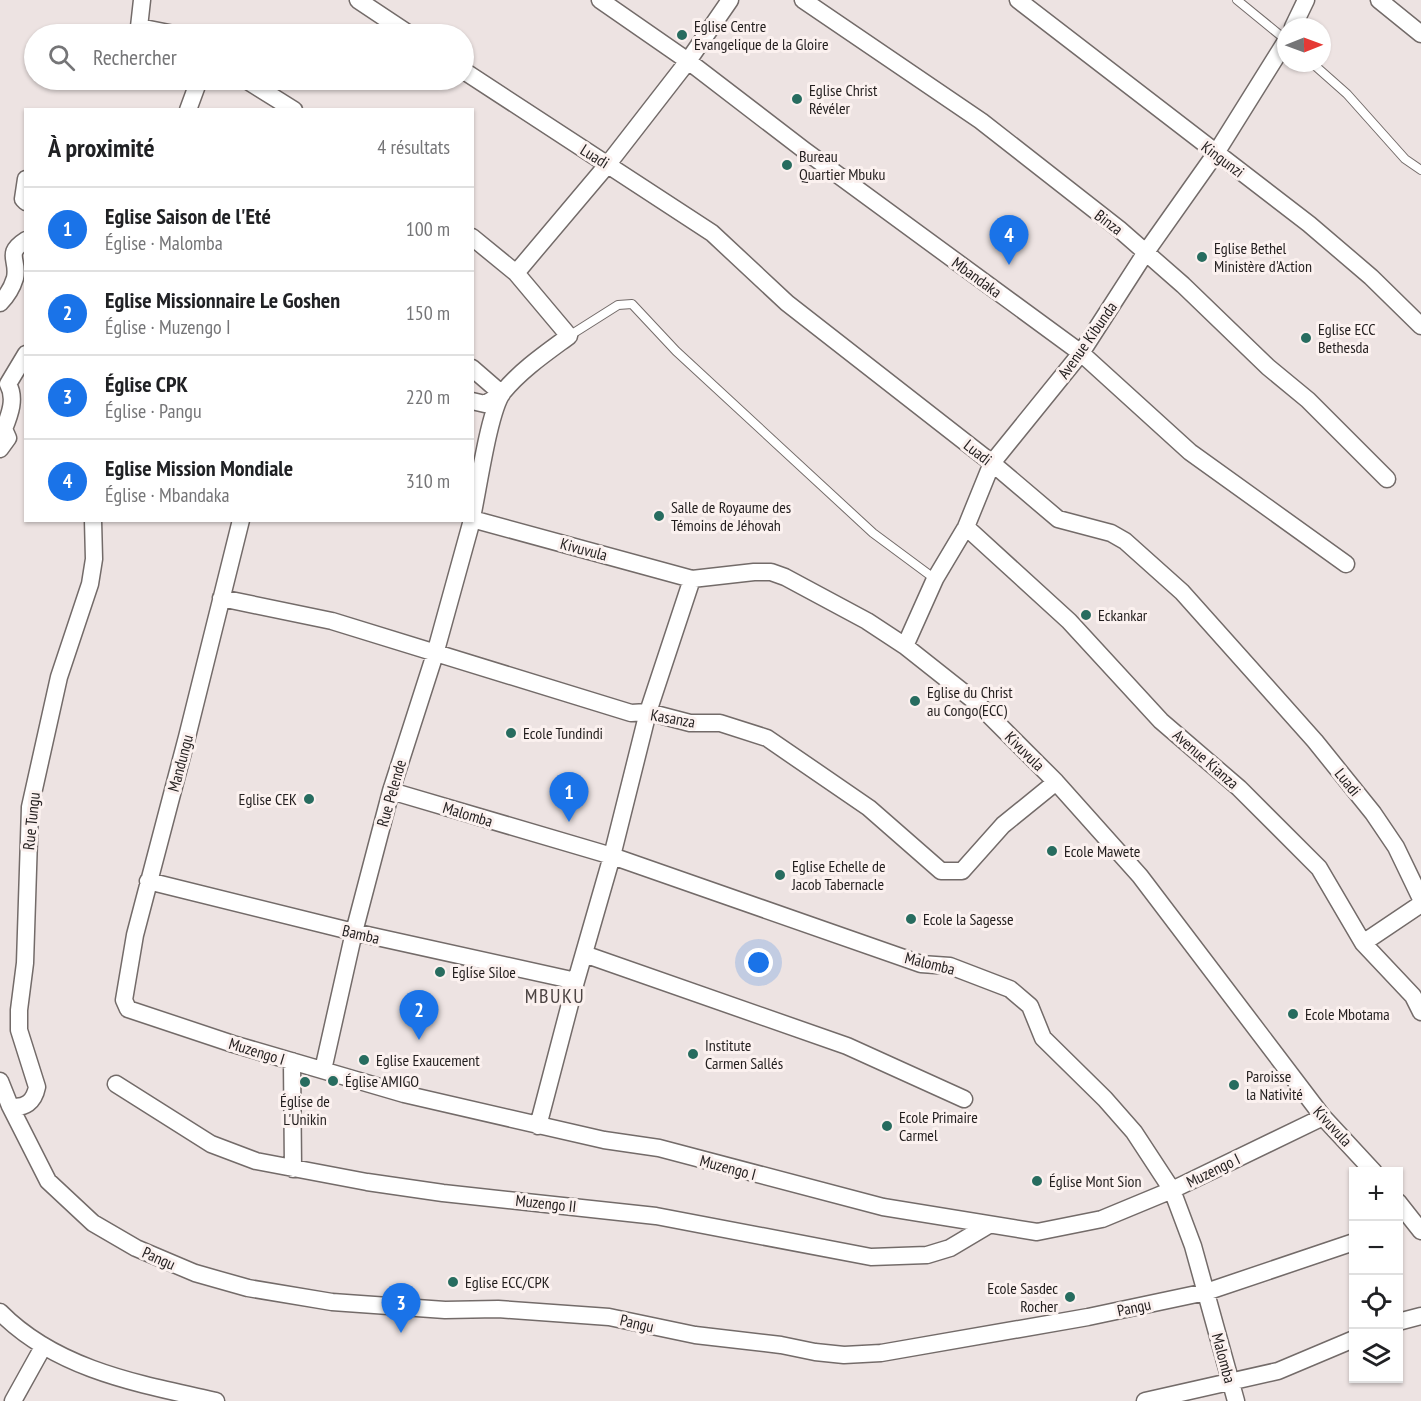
<!DOCTYPE html>
<html lang="fr">
<head>
<meta charset="utf-8">
<style>
  :root { --surface:#fff; --page:#f2f2f2; --text:#202124; --muted:#757577; --line:#e0e0e0; --accent:#1a73e8 }
  body { margin:0; font-family:"PT Sans Narrow",sans-serif; background:var(--page); color:var(--text) }
  .controls { position:absolute; right:18px; bottom:18px; display:grid; overflow:hidden; border-radius:0px; box-shadow:0 2px 4px #0004 }
  .controls button { width:54px; height:54px; display:grid; place-items:center; padding:0; border:0; border-bottom:2px solid var(--line); background:var(--surface); color:var(--text); font:30px sans-serif }
  .compass { position:absolute; left:1277px; top:18px; width:54px; height:54px; border-radius:50%; background:var(--surface); box-shadow:0 2px 4px #0004; rotate:89deg }
  .you { position:absolute; left:759px; top:963px; width:21px; height:21px; margin:-15px; border:4px solid #fff; border-radius:50%; background:#1a73e8; box-shadow:0 0 0 9px #1a73e833 }
  .badge { display:grid; place-items:center; width:39px; height:39px; border-radius:50%; background:var(--accent); color:#fff; font-size:20px; font-weight:700 }
  .pin { position:absolute; translate:-50% -50px; filter:drop-shadow(0 2px 3px #0008) }
  .pin::after { content:''; position:absolute; top:32px; width:21px; height:18px; background:inherit; clip-path:polygon(0 0,100% 0,50% 100%) }
  .list { margin:0; padding:0; list-style:none }
  h2 { display:flex; justify-content:space-between; align-items:center; height:78px; margin:0; padding:0 24px; font-size:26px }
  h2 small { font-size:20px; font-weight:400; color:var(--muted) }
  .list li { display:grid; grid-template-columns:39px 1fr auto; gap:18px; align-items:center; box-sizing:border-box; height:84px; padding:0 24px; border-top:2px solid var(--line) }
  .list b { display:block; font-size:22px; white-space:nowrap }
  .list p { margin:0; font-size:20px; white-space:nowrap; color:var(--muted) }
  .list em { font-size:20px; font-style:normal; color:var(--muted) }
  .icon { flex:none; width:33px; height:33px; fill:none; stroke:currentColor; stroke-width:2; stroke-linecap:round; stroke-linejoin:round }
  .map { position:relative; flex:none; width:1421px; height:1401px; overflow:hidden }
  .search { position:absolute; background:var(--surface); box-shadow:0 2px 4px #0004; left:24px; top:24px; width:450px; height:66px; display:flex; align-items:center; gap:15px; box-sizing:border-box; padding:0 21px; border-radius:33px; color:var(--muted); font-size:22px }
  .panel { position:absolute; background:var(--surface); box-shadow:0 2px 4px #0004; left:24px; top:108px; width:450px; height:414px; border-radius:0px }
  .map>svg:first-child { display:block }
  .lines { fill:none; stroke-linecap:round; stroke-linejoin:round }
  .service-casing { stroke:#736b69; stroke-width:10 }
  .minor-casing { stroke:#736b69; stroke-width:19 }
  .service { stroke:#fff; stroke-width:8 }
  .minor { stroke:#fff; stroke-width:16 }
  .poi-dot { fill:#276c5f; stroke:#fbf1ef; stroke-width:2 }
  .labels { text-anchor:middle; dominant-baseline:central; stroke-width:6; stroke-linejoin:round; paint-order:stroke }
  .poi-label { font-size:16px; fill:#221e1e; stroke:#fbf1ef; text-anchor:start }
  .street-label { font-size:16px; fill:#221e1e; stroke:#fbf1ef }
  .quarter-label { font-size:20px; letter-spacing:1.5px; fill:#4c4443; stroke:#fbf1ef }
</style>
</head>
<body>
<div class="map">
<svg width="1421" height="1401" viewBox="0 0 1421 1401">
  <rect width="100%" height="100%" fill="#ede3e2"/>
  <g class="lines">
    <defs>
      <path id="service" d="M1237,0L1286,40
        M1312,63L1347,94L1405,159L1421,170
        M569,336L618,305L632,304L676,351L873,533L935,579"/>
      <path id="minor" d="M142,0L139,27L174,34
        M358,0L409,34
        M600,0L688,61L804,150L1081,353L1190,452L1346,564
        M803,0L981,121L1119,229L1183,285L1268,367L1308,400L1387,479
        M1018,0L1309,224L1371,277L1421,326
        M1379,0L1421,34
        M1293,27L1306,0
        M464,71L712,233L787,303L992,463L1058,519L1111,533L1125,541L1182,592L1315,741L1373,813L1396,847L1421,899
        M246,80L294,110
        M188,110L199,80
        M26,179L23,199L26,202
        M472,237L516,273L569,336C546,353 521,370 503,392C489,410 478,491 472,517
        M516,273L608,164L688,61L730,0
        M0,303C7,296 12,288 15,278C19,259 4,254 26,240
        M472,368L502,394L485,404L472,401
        M0,449L8,438L4,429C10,414 16,398 8,384L26,354
        M472,519L692,579L754,572H771L785,577L867,621L905,646L977,703L1056,782L1140,876L1323,1117L1374,1172
        M241,520L187,737L135,935L124,1000L128,1009L233,1044L404,1094L604,1140L659,1148L883,1207L1037,1232L1102,1219L1172,1190L1323,1117
        M966,527L1069,621L1161,721L1239,788L1319,868L1363,943L1413,996L1421,1012
        M221,598L332,621L631,713L648,712L690,723H720L767,738L869,808L941,871H962L1003,825L1056,782
        M905,646L935,579L966,527L992,463L1081,353L1146,252L1216,153L1286,41
        M391,791L612,856L921,964L950,966L1010,989L1030,1006L1043,1038L1105,1099L1134,1132L1172,1190L1193,1246L1236,1401
        M148,881L354,932L576,981
        M1363,943L1421,904
        M584,954L847,1046L964,1099
        M292,1061L293,1169
        M323,1070L354,932L391,791L435,654L472,520
        M0,1081L10,1106L48,1181L93,1223L136,1248L195,1273L248,1288L332,1302L445,1310L498,1309L609,1317L695,1335L781,1345L815,1352L844,1355L881,1353L1088,1317L1206,1292L1354,1242
        M116,1084L211,1144L256,1161L367,1182L443,1193L656,1216L871,1257L927,1255L950,1248L987,1226
        M10,1106C25,1109 34,1102 37,1087L19,1030V1010L25,963L30,807L59,677L90,584L94,559L93,520
        M538,1126L576,981L612,856L648,712L692,579
        M1398,1202L1421,1231
        M0,1312C57,1370 140,1384 216,1401
        M1398,1322L1421,1316
        M13,1401L43,1347
        M1145,1401L1278,1371L1354,1339"/>
    </defs>
    <use href="#service" class="service-casing"/>
    <use href="#minor" class="minor-casing"/>
    <use href="#service" class="service"/>
    <use href="#minor" class="minor"/>
  </g>
  <g class="poi-dot">
    <circle cx="682" cy="35" r="6"/>
    <circle cx="797" cy="99" r="6"/>
    <circle cx="787" cy="165" r="6"/>
    <circle cx="1202" cy="257" r="6"/>
    <circle cx="1306" cy="338" r="6"/>
    <circle cx="659" cy="516" r="6"/>
    <circle cx="1086" cy="615" r="6"/>
    <circle cx="915" cy="701" r="6"/>
    <circle cx="511" cy="733" r="6"/>
    <circle cx="309" cy="799" r="6"/>
    <circle cx="1052" cy="851" r="6"/>
    <circle cx="780" cy="875" r="6"/>
    <circle cx="911" cy="919" r="6"/>
    <circle cx="440" cy="972" r="6"/>
    <circle cx="1293" cy="1014" r="6"/>
    <circle cx="693" cy="1054" r="6"/>
    <circle cx="364" cy="1060" r="6"/>
    <circle cx="333" cy="1081" r="6"/>
    <circle cx="305" cy="1082" r="6"/>
    <circle cx="1234" cy="1085" r="6"/>
    <circle cx="887" cy="1126" r="6"/>
    <circle cx="1037" cy="1181" r="6"/>
    <circle cx="453" cy="1282" r="6"/>
    <circle cx="1070" cy="1297" r="6"/>
  </g>
  <g class="labels">
    <g class="poi-label">
      <text x="694" y="26">Eglise Centre<tspan x="694" dy="18">Evangelique de la Gloire</tspan></text>
      <text x="809" y="90">Eglise Christ<tspan x="809" dy="18">Révéler</tspan></text>
      <text x="799" y="156">Bureau<tspan x="799" dy="18">Quartier Mbuku</tspan></text>
      <text x="1214" y="248">Eglise Bethel<tspan x="1214" dy="18">Ministère d'Action</tspan></text>
      <text x="1318" y="329">Eglise ECC<tspan x="1318" dy="18">Bethesda</tspan></text>
      <text x="671" y="507">Salle de Royaume des<tspan x="671" dy="18">Témoins de Jéhovah</tspan></text>
      <text x="1098" y="615">Eckankar</text>
      <text x="927" y="692">Eglise du Christ<tspan x="927" dy="18">au Congo(ECC)</tspan></text>
      <text x="523" y="733">Ecole Tundindi</text>
      <text x="297" y="799" text-anchor="end">Eglise CEK</text>
      <text x="1064" y="851">Ecole Mawete</text>
      <text x="792" y="866">Eglise Echelle de<tspan x="792" dy="18">Jacob Tabernacle</tspan></text>
      <text x="923" y="919">Ecole la Sagesse</text>
      <text x="452" y="972">Eglise Siloe</text>
      <text x="1305" y="1014">Ecole Mbotama</text>
      <text x="705" y="1045">Institute<tspan x="705" dy="18">Carmen Sallés</tspan></text>
      <text x="376" y="1060">Eglise Exaucement</text>
      <text x="1246" y="1076">Paroisse<tspan x="1246" dy="18">la Nativité</tspan></text>
      <text x="345" y="1081">Église AMIGO</text>
      <text x="305" y="1101" text-anchor="middle">Église de<tspan x="305" dy="18">L'Unikin</tspan></text>
      <text x="899" y="1117">Ecole Primaire<tspan x="899" dy="18">Carmel</tspan></text>
      <text x="1049" y="1181">Église Mont Sion</text>
      <text x="465" y="1282">Eglise ECC/CPK</text>
      <text x="1058" y="1288" text-anchor="end">Ecole Sasdec<tspan x="1058" dy="18">Rocher</tspan></text>
    </g>
    <g class="street-label">
      <text transform="translate(595 156) rotate(32)">Luadi</text>
      <text transform="translate(1223 159) rotate(37)">Kingunzi</text>
      <text transform="translate(1109 222) rotate(37)">Binza</text>
      <text transform="translate(977 277) rotate(36)">Mbandaka</text>
      <text transform="translate(1087 340) rotate(-55)">Avenue Kibunda</text>
      <text transform="translate(978 452) rotate(38)">Luadi</text>
      <text transform="translate(584 549) rotate(15)">Kivuvula</text>
      <text transform="translate(673 718) rotate(10)">Kasanza</text>
      <text transform="translate(1025 751) rotate(45)">Kivuvula</text>
      <text transform="translate(1206 759) rotate(41)">Avenue Kianza</text>
      <text transform="translate(180 763) rotate(-75)">Mandungu</text>
      <text transform="translate(1348 782) rotate(51)">Luadi</text>
      <text transform="translate(391 793) rotate(-74)">Rue Pelende</text>
      <text transform="translate(468 814) rotate(17)">Malomba</text>
      <text transform="translate(31 821) rotate(-84)">Rue Tungu</text>
      <text transform="translate(361 934) rotate(13)">Bamba</text>
      <text transform="translate(930 963) rotate(14)">Malomba</text>
      <text transform="translate(257 1051) rotate(17)">Muzengo I</text>
      <text transform="translate(1333 1126) rotate(47)">Kivuvula</text>
      <text transform="translate(728 1167) rotate(15)">Muzengo I</text>
      <text transform="translate(1213 1170) rotate(-26)">Muzengo I</text>
      <text transform="translate(546 1203) rotate(6)">Muzengo II</text>
      <text transform="translate(159 1258) rotate(24)">Pangu</text>
      <text transform="translate(1134 1307) rotate(-12)">Pangu</text>
      <text transform="translate(637 1323) rotate(13)">Pangu</text>
      <text transform="translate(1224 1358) rotate(75)">Malomba</text>
    </g>
    <g class="quarter-label">
      <text x="555" y="996">MBUKU</text>
    </g>
  </g>
</svg>
<div class="controls">
<button>+</button>
<button>−</button>
<button><svg class="icon" aria-label="locate" viewBox="0 0 24 24"><circle cx="12" cy="12" r="6"/><path d="M12 2v4M12 18v4M2 12h4M18 12h4"/></svg></button>
<button><svg class="icon" aria-label="layers" viewBox="0 0 24 24"><path d="M12 4l9 5-9 5-9-5zM3 14l9 5 9-5"/></svg></button>
</div>
<svg class="compass" viewBox="-18 -18 36 36"><path d="M0-13l5 13h-10z" fill="#e53935"/><path d="M0 13l5-13h-10z" fill="#757577"/></svg>
<div class="you"></div>
<div class="pin badge" style="left:569px;top:822px">1</div>
<div class="pin badge" style="left:419px;top:1040px">2</div>
<div class="pin badge" style="left:401px;top:1333px">3</div>
<div class="pin badge" style="left:1009px;top:265px">4</div>
<div class="search"><svg class="icon" aria-label="search" viewBox="0 0 24 24"><circle cx="10" cy="10" r="6"/><path d="M15 15l6 6"/></svg>Rechercher</div>
<section class="panel">
<h2>À proximité<small>4 résultats</small></h2>
<ul class="list">
<li><span class="badge">1</span><div><b>Eglise Saison de l'Eté</b><p>Église · Malomba</p></div><em>100 m</em></li>
<li><span class="badge">2</span><div><b>Eglise Missionnaire Le Goshen</b><p>Église · Muzengo I</p></div><em>150 m</em></li>
<li><span class="badge">3</span><div><b>Église CPK</b><p>Église · Pangu</p></div><em>220 m</em></li>
<li><span class="badge">4</span><div><b>Eglise Mission Mondiale</b><p>Église · Mbandaka</p></div><em>310 m</em></li>
</ul>
</section>
</div>
</body>
</html>
